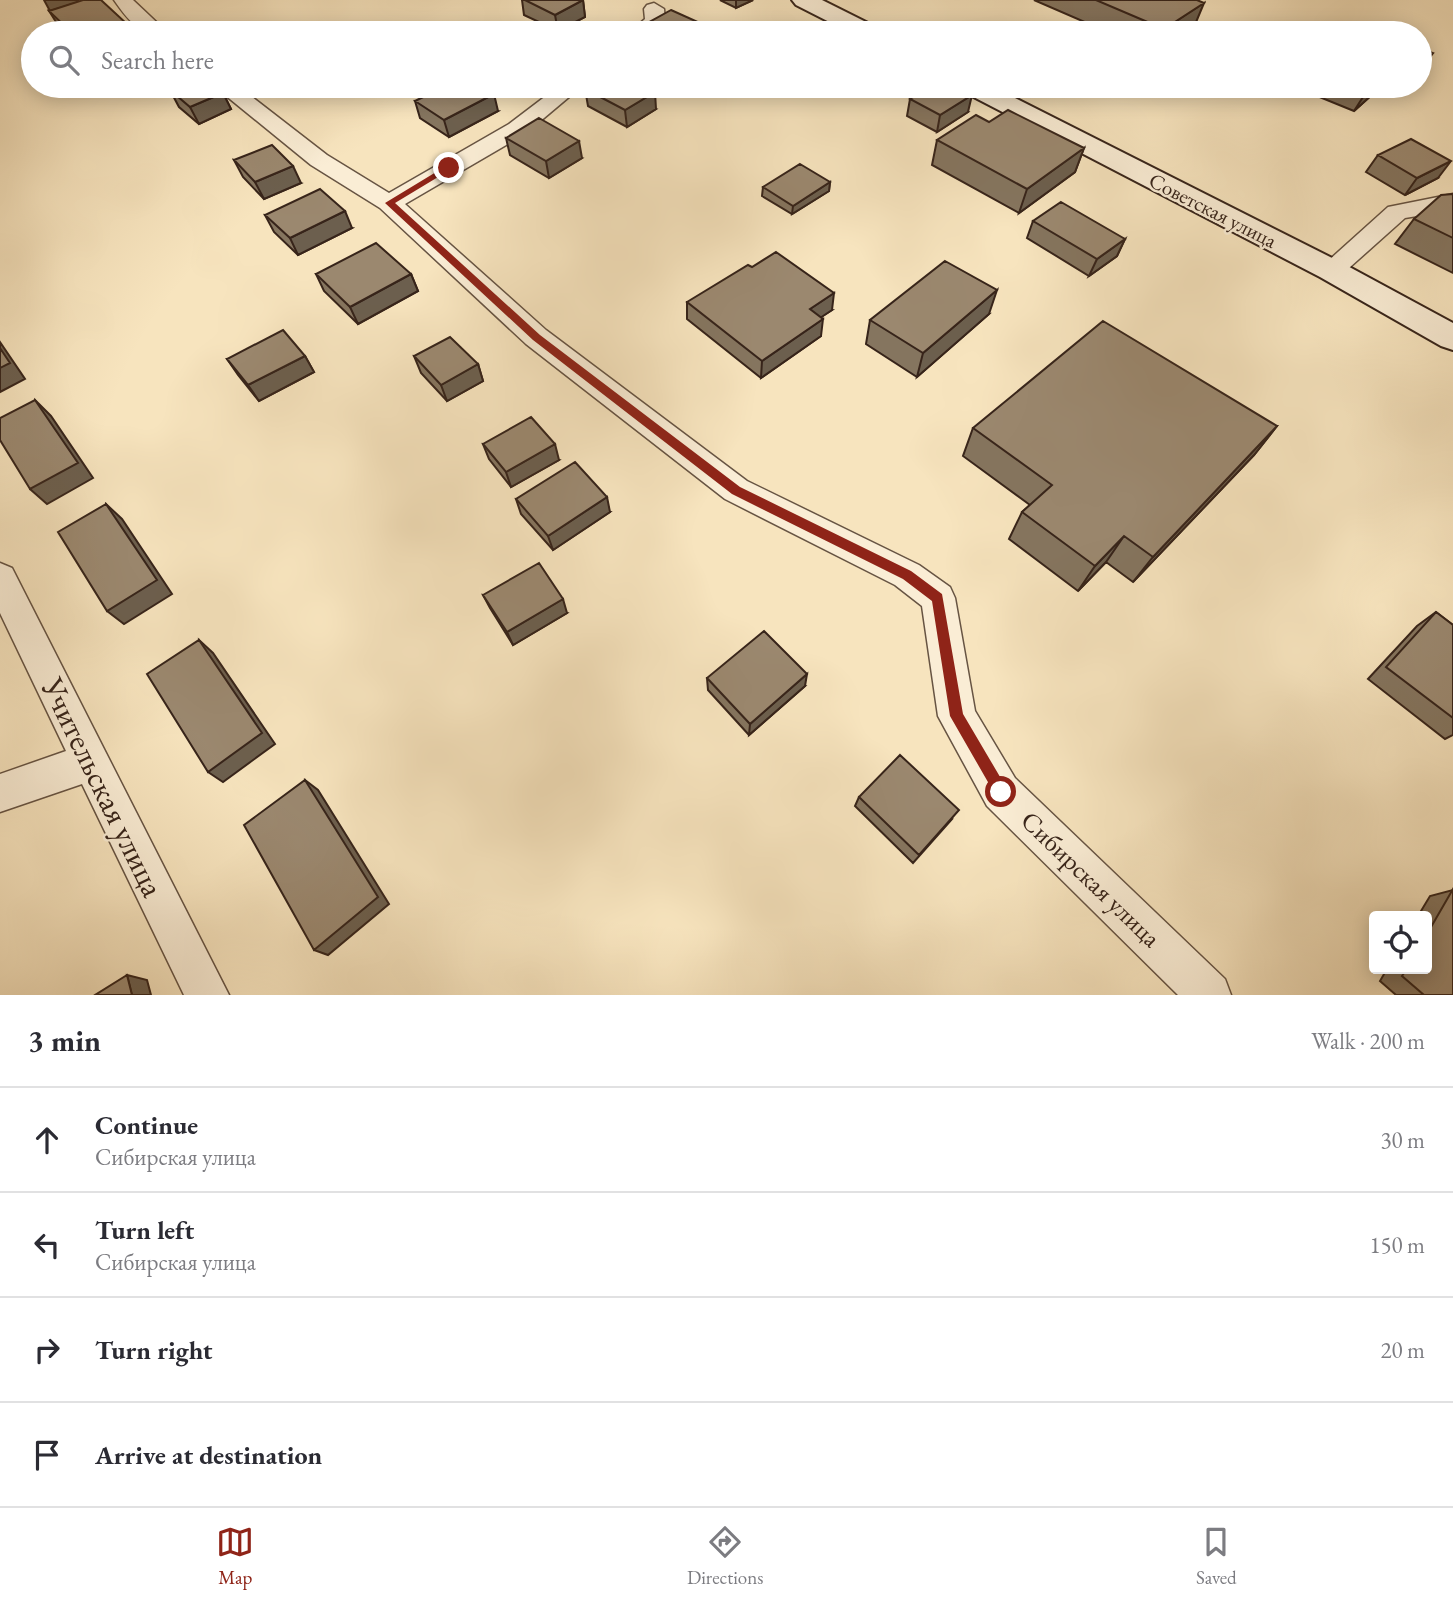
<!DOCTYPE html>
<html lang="en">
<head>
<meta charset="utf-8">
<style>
  :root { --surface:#fff; --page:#f7f7f7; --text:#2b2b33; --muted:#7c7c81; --line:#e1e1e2; --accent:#8f2418 }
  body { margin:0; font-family:"EB Garamond",serif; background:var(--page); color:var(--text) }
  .controls { position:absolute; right:21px; bottom:21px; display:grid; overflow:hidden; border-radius:7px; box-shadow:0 4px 18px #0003 }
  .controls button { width:63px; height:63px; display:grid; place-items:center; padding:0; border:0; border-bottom:2px solid var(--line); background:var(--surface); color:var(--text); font:35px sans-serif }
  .stop { position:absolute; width:21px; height:21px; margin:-16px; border:5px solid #8f2418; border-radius:50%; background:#fff }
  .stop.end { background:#8f2418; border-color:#fff; box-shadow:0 2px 7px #0008 }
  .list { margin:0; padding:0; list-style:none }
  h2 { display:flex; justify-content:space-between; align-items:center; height:91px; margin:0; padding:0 28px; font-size:30px }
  h2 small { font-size:23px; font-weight:400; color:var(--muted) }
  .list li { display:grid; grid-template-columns:46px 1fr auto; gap:21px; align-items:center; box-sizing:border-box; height:105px; padding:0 28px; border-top:2px solid var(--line) }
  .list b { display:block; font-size:26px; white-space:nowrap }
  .list p { margin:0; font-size:23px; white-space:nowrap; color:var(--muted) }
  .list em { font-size:23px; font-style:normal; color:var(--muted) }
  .icon { flex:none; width:38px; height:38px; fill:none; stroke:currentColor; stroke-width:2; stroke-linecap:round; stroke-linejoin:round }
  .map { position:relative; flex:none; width:1453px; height:995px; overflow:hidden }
  .search { position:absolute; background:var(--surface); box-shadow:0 4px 18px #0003; left:21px; right:21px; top:21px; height:77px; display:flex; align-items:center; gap:18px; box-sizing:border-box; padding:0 24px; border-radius:38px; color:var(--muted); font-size:26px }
  .sheet { height:511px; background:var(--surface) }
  nav { display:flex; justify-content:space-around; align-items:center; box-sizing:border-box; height:98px; border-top:2px solid var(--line); background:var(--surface); font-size:19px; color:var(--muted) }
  nav a { display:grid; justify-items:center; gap:4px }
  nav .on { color:var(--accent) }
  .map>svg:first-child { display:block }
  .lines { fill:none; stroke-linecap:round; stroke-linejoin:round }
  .minor-casing { stroke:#675443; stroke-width:3 }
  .secondary-casing { stroke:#37241a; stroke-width:4 }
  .minor { fill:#faedd5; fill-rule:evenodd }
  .secondary { fill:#faedd5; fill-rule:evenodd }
  .wall { fill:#85755f; stroke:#37241a; stroke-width:2 }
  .shaded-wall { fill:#6c5f4e; stroke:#37241a; stroke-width:2 }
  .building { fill:#9b886f; stroke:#37241a; stroke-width:2 }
  .route { fill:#8f2418 }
  .labels { text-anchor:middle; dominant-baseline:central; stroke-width:5; stroke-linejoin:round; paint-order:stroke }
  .far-street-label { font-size:21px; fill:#37241a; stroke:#faedd5 }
  .street-label { font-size:26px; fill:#37241a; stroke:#faedd5 }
  .near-street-label { font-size:32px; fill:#37241a; stroke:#faedd5 }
</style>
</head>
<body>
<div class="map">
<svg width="1453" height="995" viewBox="0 0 1453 995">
  <rect width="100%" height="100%" fill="#f7e4be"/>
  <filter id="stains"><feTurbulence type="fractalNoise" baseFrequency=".00286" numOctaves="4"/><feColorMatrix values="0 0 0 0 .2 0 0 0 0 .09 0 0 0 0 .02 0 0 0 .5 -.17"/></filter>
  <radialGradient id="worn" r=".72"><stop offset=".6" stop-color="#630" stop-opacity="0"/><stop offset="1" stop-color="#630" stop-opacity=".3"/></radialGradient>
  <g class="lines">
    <defs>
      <path id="minor" d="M114,0H133L168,33C139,34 130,23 114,0Z
        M654,3L664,9L665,21C655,34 645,33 629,33L645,19L644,9L647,5Z
        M214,86H238L327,155L389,193L509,124L559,86H582L525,134L405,204L546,330L747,481L919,565L950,587L955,598L975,711L1015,778L1225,979L1231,995H1178L987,806L938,716L922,606L895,585L725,499L526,344L380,208L311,165Z
        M1453,194V210L1405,218L1340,276L1331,279L1322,276L1318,270L1388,207Z
        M0,563L12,568L229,995H184L82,784L0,812V774L66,751L0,613Z"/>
      <path id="secondary" d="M792,0H822L878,28L881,33H851L796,5Z
        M958,86H991L1342,263L1453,323V350L1441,346L1320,277L962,91Z"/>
    </defs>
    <use href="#minor" class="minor-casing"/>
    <use href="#secondary" class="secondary-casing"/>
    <use href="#minor" class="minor"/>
    <use href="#secondary" class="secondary"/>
  </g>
  <path class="wall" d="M522,0H583L585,17L558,31L524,15Z
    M720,0H753L736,8Z
    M1034,0H1197L1194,27L1184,33H1110Z
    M49,11L132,33H65L60,28Z
    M644,25L709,33H645Z
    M845,86H871L859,93Z
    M1323,86H1379L1375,92L1354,111L1317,96Z
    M585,89L656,109L627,127L588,106Z
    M170,90L223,93L231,109L199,124L179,107Z
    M910,99L968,112L937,132L907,116Z
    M415,101L498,111L449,137L420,118Z
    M506,138L582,158L549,178L510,155Z
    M937,140L1084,148L1075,172L1019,213L932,165Z
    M1378,155L1438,178L1405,195L1366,172Z
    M234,160L301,183L264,199L243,177Z
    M830,182L829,191L792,214L762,196L763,187Z
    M1453,194V273L1395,244L1414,219Z
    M265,215L352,228L298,255L274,232Z
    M1033,221L1125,239L1117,256L1089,276L1027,238Z
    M316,274H411L418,291L358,324L324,291Z
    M687,302L832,310L821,317V336L761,378L687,319Z
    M989,314L917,377L866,344L870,320Z
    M305,356L314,372L259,401L238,375L227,359Z
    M414,356L478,364L483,381L447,401L421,373Z
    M1277,426L1254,455L1133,582L1106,562L1078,591L1009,539L1022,512L1030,505L963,456L973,428Z
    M483,444L559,460L511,487L489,459Z
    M516,499L610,512L553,550L521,514Z
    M483,595L567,613L513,645L490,608Z
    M1436,612L1453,625V735L1445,739L1368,679L1417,626Z
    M707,678L805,686L749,735L708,690Z
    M859,797L952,819L913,863L855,806Z
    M1453,890V995H1396L1380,981L1387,969H1427V916H1418L1430,896Z"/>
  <path class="shaded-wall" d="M44,0H78L79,2L50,11Z
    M583,0L585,17L558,31L555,15Z
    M736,0H753L736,8Z
    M1204,3L1194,27L1184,33H1162L1164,29Z
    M127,24L132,33H100Z
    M709,27V33H698Z
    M1433,53L1422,69L1420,72V65Z
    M122,86H156L128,96Z
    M860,86H871L859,93Z
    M1374,86H1379L1375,92L1354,111L1365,94Z
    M655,92L656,109L627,127L625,110Z
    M223,93L231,109L199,124L190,107Z
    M494,94L498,111L449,137L444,120Z
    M972,95L968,112L937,132L940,115Z
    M579,141L582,158L549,178L546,161Z
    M1084,148L1075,172L1019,213L1027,189Z
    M1451,161L1438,178L1405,195L1417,178Z
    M293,166L301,183L264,199L255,182Z
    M830,182L829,191L792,214L793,206Z
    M345,211L352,228L298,255L290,238Z
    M1125,239L1117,256L1089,276L1097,259Z
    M411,274L418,291L358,324L350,307Z
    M997,290L989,314L917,377L923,353Z
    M834,293L832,310L808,326L810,309Z
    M823,319L821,336L761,378L762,361Z
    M0,342L25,379L0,392Z
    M305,356L314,372L259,401L248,385Z
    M478,364L483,381L447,401L441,385Z
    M35,400L51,416L93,478L47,504L30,489Z
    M1277,426L1254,455L1133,582L1153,557Z
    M555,444L559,460L511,487L506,472Z
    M607,497L610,512L553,550L548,536Z
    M106,504L122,519L172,594L124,624L107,611Z
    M1124,536L1106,562L1078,591L1095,566Z
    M563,599L567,613L513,645L507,632Z
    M199,640L213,653L275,744L223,782L208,772Z
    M807,674L805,686L749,735L750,724Z
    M305,780L318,790L389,904L328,955L314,950Z
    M127,975L147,980L151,995H132Z"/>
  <path class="building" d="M83,0H101L127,24L100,33H72L49,11Z
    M525,0H583L555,15Z
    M1096,0H1197L1204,3L1164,29Z
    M671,10L709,27L698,33H663L644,25Z
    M334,22L349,33L307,32Z
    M1420,48L1433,53L1420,65Z
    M180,86H215L223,93L190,107L170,90Z
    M446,86H481L494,94L444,120L415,101Z
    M592,86H643L655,92L625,110L585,89Z
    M932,86H953L972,95L940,115L910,99Z
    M1344,86H1374L1365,94Z
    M1008,110L1084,148L1027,189L937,140L976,115L989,122Z
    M539,118L579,141L546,161L506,138Z
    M1411,139L1451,161L1417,178L1378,155Z
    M272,145L293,166L255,182L234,160Z
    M800,164L830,182L793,206L763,187Z
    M320,189L345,211L290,238L265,215Z
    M1453,194V238L1414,219L1441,195Z
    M1061,202L1125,239L1097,259L1033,221Z
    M376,243L411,274L350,307L316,274Z
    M776,252L834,293L810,309L823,319L762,361L687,302L748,265L752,267Z
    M945,261L997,290L923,353L870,320Z
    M1103,321L1277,426L1153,557L1124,536L1095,566L1022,512L1052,485L973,428Z
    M283,330L305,356L248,385L227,359Z
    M450,337L478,364L441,385L414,356Z
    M0,348L10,363L0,368Z
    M35,400L78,463L30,489L0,440V418Z
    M531,417L555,444L506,472L483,444Z
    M575,462L607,497L548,536L516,499Z
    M106,504L157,580L107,611L58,532Z
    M539,563L563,599L507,632L483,595Z
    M1436,612L1453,625V718L1386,667Z
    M764,631L807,674L750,724L707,678Z
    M199,640L262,733L208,772L147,674Z
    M900,755L959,810L919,855L859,797Z
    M305,780L378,897L314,950L244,825Z
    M1453,889V995H1424L1402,976L1407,969H1427V934Z
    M127,975L132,995H95Z"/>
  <path class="route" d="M446,166L453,168L395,203L540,335L740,487L911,571L942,594L963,714L1006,787V796H996L950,716L932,601L903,579L732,494L533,340L385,203Z"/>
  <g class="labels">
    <g class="far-street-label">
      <text transform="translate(1213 210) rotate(27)">Советская улица</text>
    </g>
    <g class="street-label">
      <text transform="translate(1091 879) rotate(44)">Сибирская улица</text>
    </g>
    <g class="near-street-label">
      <text transform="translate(103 787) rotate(64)">Учительская улица</text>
    </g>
  </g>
  <rect width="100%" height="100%" filter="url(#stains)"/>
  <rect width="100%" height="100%" fill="url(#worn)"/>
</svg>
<div class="controls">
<button><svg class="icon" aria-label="locate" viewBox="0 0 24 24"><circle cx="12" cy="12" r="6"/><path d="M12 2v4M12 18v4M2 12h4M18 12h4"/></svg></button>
</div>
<div class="stop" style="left:1001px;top:792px"></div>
<div class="stop end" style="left:449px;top:168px"></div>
<div class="search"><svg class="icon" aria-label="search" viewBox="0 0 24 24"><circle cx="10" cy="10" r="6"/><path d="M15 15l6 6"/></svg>Search here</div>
</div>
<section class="sheet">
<h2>3 min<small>Walk · 200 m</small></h2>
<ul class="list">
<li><svg class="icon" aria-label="ahead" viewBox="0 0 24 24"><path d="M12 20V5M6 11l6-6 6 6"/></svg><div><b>Continue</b><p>Сибирская улица</p></div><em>30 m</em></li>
<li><svg class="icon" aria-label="left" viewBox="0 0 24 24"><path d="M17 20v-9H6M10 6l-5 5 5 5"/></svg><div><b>Turn left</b><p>Сибирская улица</p></div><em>150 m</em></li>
<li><svg class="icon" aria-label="right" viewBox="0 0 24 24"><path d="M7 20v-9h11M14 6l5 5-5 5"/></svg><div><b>Turn right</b></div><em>20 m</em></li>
<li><svg class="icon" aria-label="arrive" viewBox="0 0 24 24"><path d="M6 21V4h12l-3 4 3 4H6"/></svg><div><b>Arrive at destination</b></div></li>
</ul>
</section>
<nav>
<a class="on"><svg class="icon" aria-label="map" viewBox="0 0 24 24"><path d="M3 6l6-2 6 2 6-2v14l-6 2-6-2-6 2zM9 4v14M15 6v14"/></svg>Map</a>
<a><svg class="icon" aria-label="directions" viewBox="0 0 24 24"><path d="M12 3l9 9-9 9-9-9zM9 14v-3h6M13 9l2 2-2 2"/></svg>Directions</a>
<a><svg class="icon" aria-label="saved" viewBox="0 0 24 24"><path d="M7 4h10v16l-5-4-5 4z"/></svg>Saved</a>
</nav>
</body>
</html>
